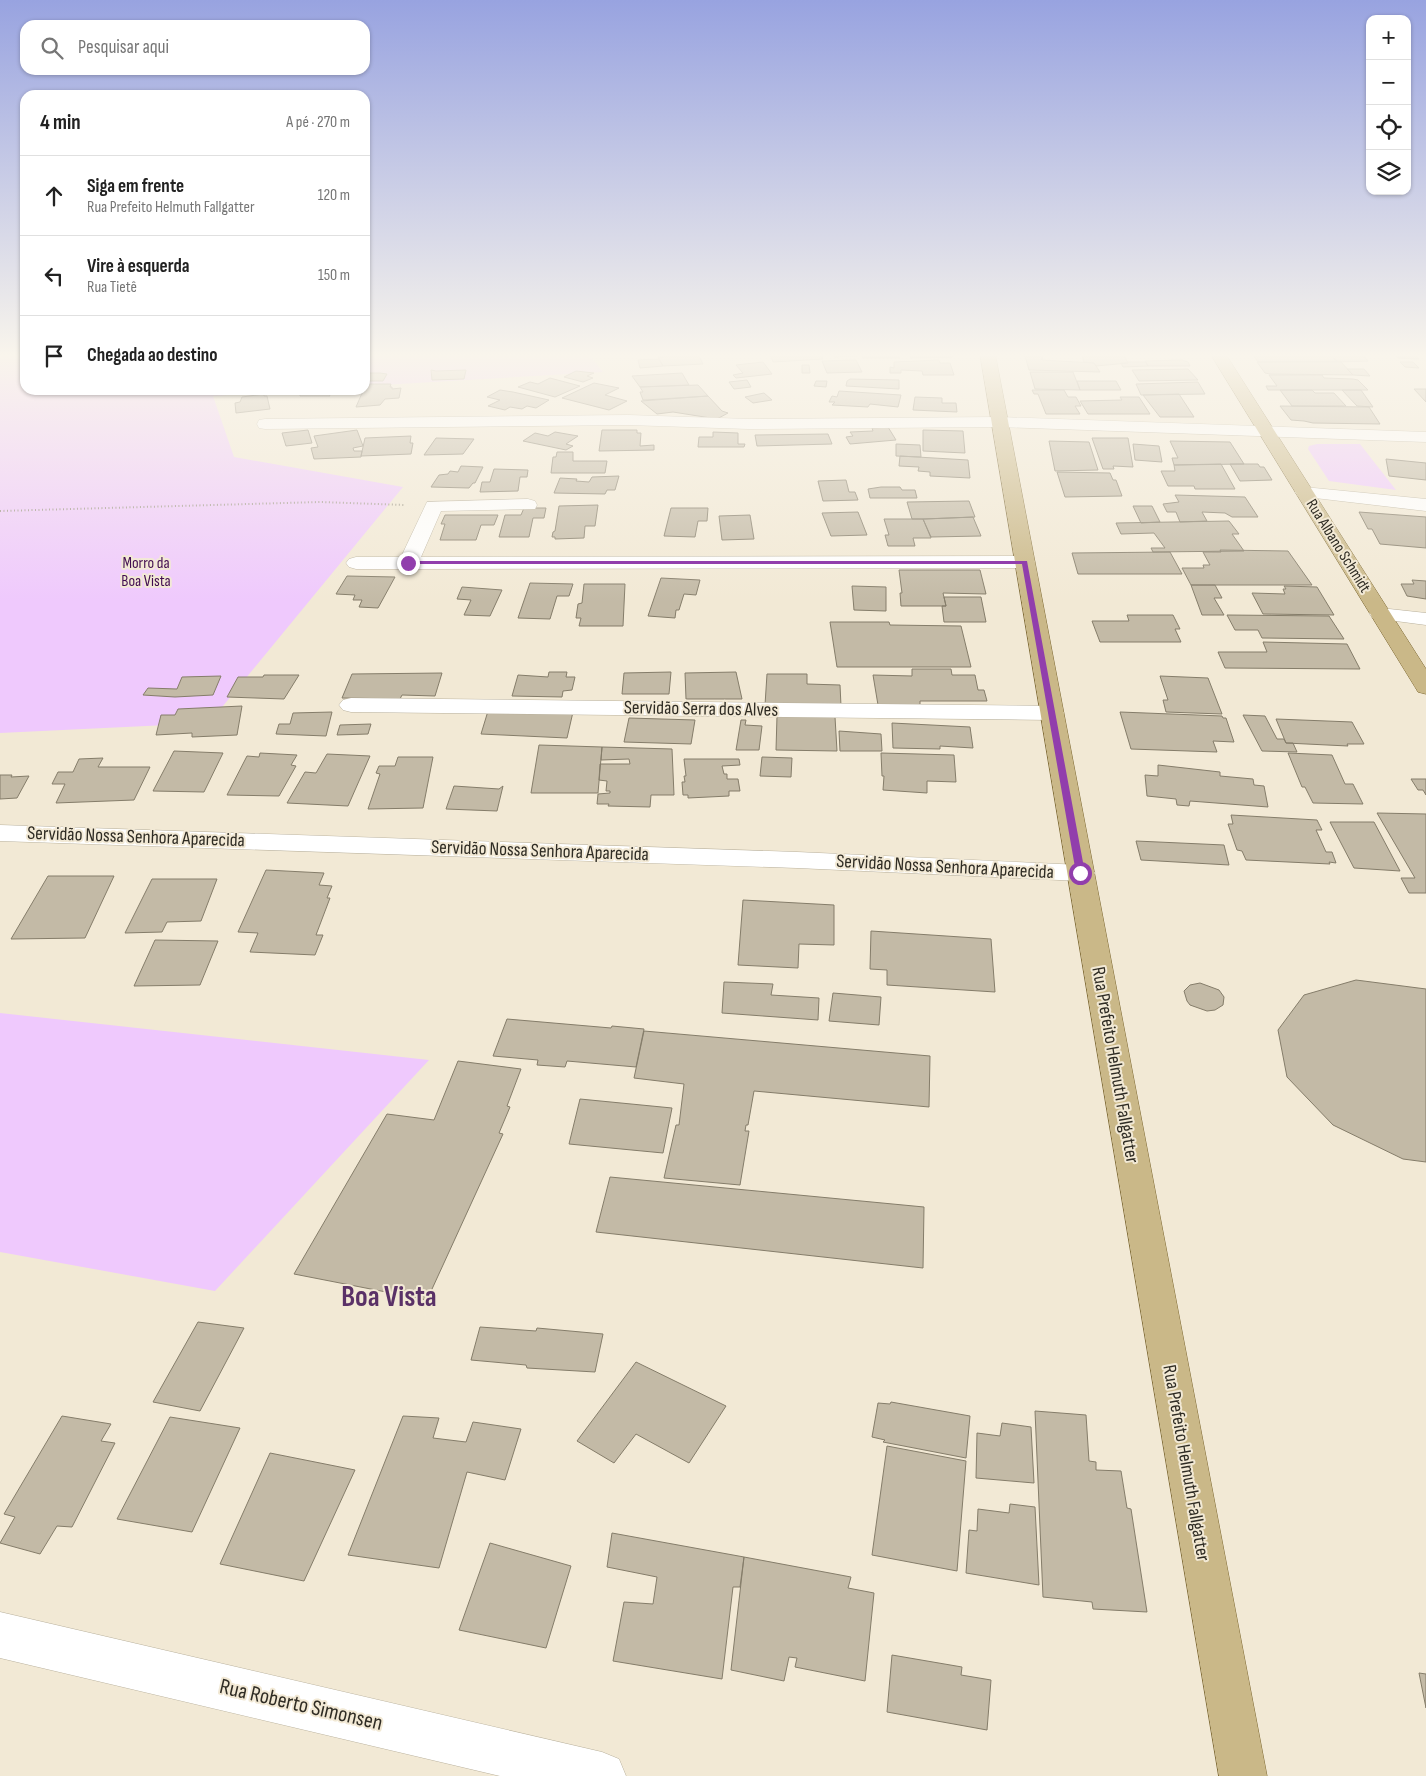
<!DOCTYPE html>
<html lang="pt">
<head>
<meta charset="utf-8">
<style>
  :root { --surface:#fff; --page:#f2f2f2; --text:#222; --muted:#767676; --line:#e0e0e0 }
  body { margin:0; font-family:"Sofia Sans Condensed",sans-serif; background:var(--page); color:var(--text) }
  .controls { position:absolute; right:15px; top:15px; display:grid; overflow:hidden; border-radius:10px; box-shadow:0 1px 4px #0004 }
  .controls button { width:45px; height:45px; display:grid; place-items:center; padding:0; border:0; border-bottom:1px solid var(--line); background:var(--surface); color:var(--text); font:25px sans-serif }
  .stop { position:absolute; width:15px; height:15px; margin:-11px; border:4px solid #913eac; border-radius:50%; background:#fff }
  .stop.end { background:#913eac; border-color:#fff; box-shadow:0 1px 5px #0008 }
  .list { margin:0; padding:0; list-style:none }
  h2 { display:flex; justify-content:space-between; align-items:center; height:65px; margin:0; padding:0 20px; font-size:21px }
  h2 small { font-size:16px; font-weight:400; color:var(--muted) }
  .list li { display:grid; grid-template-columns:32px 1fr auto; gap:15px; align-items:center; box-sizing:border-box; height:80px; padding:0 20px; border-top:1px solid var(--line) }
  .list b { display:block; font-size:19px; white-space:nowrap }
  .list p { margin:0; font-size:16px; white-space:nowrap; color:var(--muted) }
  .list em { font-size:16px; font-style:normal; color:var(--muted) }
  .icon { flex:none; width:28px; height:28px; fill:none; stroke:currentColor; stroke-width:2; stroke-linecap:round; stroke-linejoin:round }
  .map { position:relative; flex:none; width:1426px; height:1776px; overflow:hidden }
  .search { position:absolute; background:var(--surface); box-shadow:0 1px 4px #0004; left:20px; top:20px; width:350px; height:55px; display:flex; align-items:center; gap:12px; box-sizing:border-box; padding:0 18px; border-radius:15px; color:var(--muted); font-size:19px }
  .panel { position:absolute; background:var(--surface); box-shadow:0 1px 4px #0004; left:20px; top:90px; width:350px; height:305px; border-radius:15px }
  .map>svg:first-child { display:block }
  .green { fill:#efc9fd }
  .building { fill:#c3baa6; stroke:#857d6a }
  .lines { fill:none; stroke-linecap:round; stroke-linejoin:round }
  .minor-casing { stroke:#b9b19d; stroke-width:1 }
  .primary-casing { stroke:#7d6832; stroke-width:1 }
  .path { stroke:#989283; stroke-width:2; stroke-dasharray:1 2.5; stroke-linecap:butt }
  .minor { fill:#fff; fill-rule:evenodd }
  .primary { fill:#cab888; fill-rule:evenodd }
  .route { fill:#913eac }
  .labels { text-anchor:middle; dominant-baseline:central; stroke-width:4; stroke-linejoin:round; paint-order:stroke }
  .far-street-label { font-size:16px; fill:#2f2c24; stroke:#f2e9d5 }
  .far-park-label { font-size:16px; fill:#410c50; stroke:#f2e9d5 }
  .street-label { font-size:19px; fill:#2f2c24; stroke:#f2e9d5 }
  .near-street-label { font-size:22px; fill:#2f2c24; stroke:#f2e9d5 }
  .near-district-label { font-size:29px; font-weight:bold; fill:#5a3167; stroke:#f2e9d5 }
</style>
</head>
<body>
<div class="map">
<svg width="1426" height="1776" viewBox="0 0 1426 1776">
  <rect width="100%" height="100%" fill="#f2e9d5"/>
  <path class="green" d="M365,353H588L603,372L365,386Z
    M25,354V390H306L213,396L234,457L403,487L209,723L0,733V357Z
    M1317,444H1360L1396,490L1329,481L1308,449L1309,446Z
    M0,1013L429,1060L215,1291L0,1252Z"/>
  <path class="building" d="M770,353H821L823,359L773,362Z
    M832,353H856L858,356L834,357Z
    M861,353H898L900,358H863Z
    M909,353H950L952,357L911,358Z
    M1081,353H1123L1128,363L1096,366L1094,363L1084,362Z
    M1252,353H1330L1337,362H1258Z
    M1330,353H1361L1368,361L1337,362Z
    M1394,353H1414L1419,359L1398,358Z
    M698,354L703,364L663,366L658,357Z
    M1025,356H1043L1042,360L1094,363L1100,372L1029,370Z
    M659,359L663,366L640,368L638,360Z
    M856,360L862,372L827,373L822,361Z
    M939,360L940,363H950L954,375H923L922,371L901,370V373H890V367L894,368V362Z
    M1182,360L1188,362L1190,366H1148L1145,361Z
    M1340,361L1353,375L1270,374L1265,373L1257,362Z
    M763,362L772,374L736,378L733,375L743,373L736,365Z
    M1127,362H1146L1148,366L1123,367L1121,363H1128Z
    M1400,362H1413L1419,368L1405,367Z
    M802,365H809L810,373H802Z
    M1188,369L1198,380L1139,381L1132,370Z
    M1347,369H1364L1370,376L1353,375Z
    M431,370L436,371L466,370L464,379L432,380Z
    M576,371L594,373L587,376L593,378L583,382L564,377Z
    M1030,372H1073L1080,390L1035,389Z
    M367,373H380L387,374L383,381H365Z
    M682,373L689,385L640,387L632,376Z
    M1269,375H1322L1324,378L1353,379L1358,380L1368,390H1268L1266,386H1277Z
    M550,378L580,386L555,397L518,387L530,382L538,384Z
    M850,379L899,380V389L846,386L847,381Z
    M747,380L751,387L734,389L729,382Z
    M816,381H827L826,387L814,386Z
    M1077,381H1116L1121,390H1080Z
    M1198,382L1205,394L1141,395L1136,384Z
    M594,383L619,388L605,395L627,401L609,410L562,398Z
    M366,384H391L390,387H392V389L401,388L399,398L385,399L380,405L356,407Z
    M698,385L708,396L645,400H643L640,392H643L640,387Z
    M1414,389H1426V402Z
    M300,390H327L330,396H300Z
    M500,390L513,392L549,400L536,408L527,406L522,409L510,407L505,410L488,406L500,400L487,397Z
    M1032,390H1064L1068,397H1076L1081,406H1075L1080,414H1046L1038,394H1034Z
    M1280,390H1312L1315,393H1334L1346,406H1292Z
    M1342,390H1361L1373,407L1357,406Z
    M839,391L885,394L901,395L898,407L870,404L868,407L832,405L835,402H829L832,396L837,397Z
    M764,393L772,400L753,403L745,397Z
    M264,394V396H267L270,409L236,413L235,403L240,402L242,397Z
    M1179,394L1194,417H1160L1143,395Z
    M708,396L722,411L728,413L717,419L673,412L657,414L641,401Z
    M915,397L942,398V403H956L957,412L913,410Z
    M1120,397H1139L1150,414H1088L1080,401L1122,400Z
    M1280,406L1369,407L1380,424L1313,423L1304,421L1291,420Z
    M888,427L896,440L850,444L846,437L853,436L850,432L873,431L872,428Z
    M308,430L312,443L286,446L282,433Z
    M357,430L363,446L353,448L354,451H362L361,457L314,459L311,448L318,447L314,436Z
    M602,430H637V433H641L640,446L654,445V450L599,451Z
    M923,430L963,431L965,453L923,451Z
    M555,432L578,436L566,444L573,446L566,450L523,441L535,433L548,436Z
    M713,432L738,433V444H745L744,447H698L699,437H713Z
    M828,434L832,444L757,446L755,435Z
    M411,436L410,443H413L411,454L361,456L365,438Z
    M436,438L474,439L463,454L424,455Z
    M1092,438H1128L1133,467L1113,466L1114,469H1103Z
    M1049,441L1089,442L1098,470L1055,471Z
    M1170,441L1230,442L1244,464L1174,465L1172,458H1178Z
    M896,444L920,445L921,457L896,456Z
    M1133,444L1159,446L1162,462L1135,460Z
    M557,452H573V461H607L605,473H551L553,457H556Z
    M900,456L968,460L970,478L930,476V472L918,471L919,467L899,466Z
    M1386,459L1426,463V480L1389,476Z
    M1221,464L1235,489H1195L1194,486H1168L1161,471H1175L1174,465Z
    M1230,464H1258L1260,467H1264L1272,480L1240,481Z
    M461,466L483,467L475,483H473L469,488L431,487L439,475L448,474L450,471L458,472Z
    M494,469L528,470L527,477H520L518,491L480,492L482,482H490Z
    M1057,472L1110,473L1113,480H1116L1122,496L1065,497Z
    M619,476L615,490H607L605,494L554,493L560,478L577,479L576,481L589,482L592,477Z
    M846,480L849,492H855L858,500L823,501L818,481Z
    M881,487H900L902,490H915L917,498H870L868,489Z
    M1175,495L1245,497L1258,517H1232L1225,513L1202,512L1207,521L1180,522L1176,512H1167L1163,504L1179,502Z
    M969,501L975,517L925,519H912L907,502Z
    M598,505L595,526H585L584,538L555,539V537H552L553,532L555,531L559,506Z
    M1133,506H1152L1160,522L1141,523Z
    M524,508H546L544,518H533L529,537H499L505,515H521Z
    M671,508H708L707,521H698L695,537L664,536Z
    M858,512L867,535L831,536L822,513Z
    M1359,512L1426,517V548L1380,544L1372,529H1368Z
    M445,515H498L494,525H481L476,540H440L445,524H441Z
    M750,515L754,539L722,540L719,516Z
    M973,517L981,536L931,537L923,519Z
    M884,519H923L931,538H913L915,546H888L885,535H889Z
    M1229,521L1239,534H1232L1244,551L1153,552L1151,548H1165L1154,533L1121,534L1116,523Z
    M1220,550L1288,551L1312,585H1191L1182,568H1204L1203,565H1210L1203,552H1221Z
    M1170,552L1182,574H1078L1072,553Z
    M899,570H980L986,594L943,593L946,606H901L900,593H902Z
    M347,576L395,577L378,608L359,607L362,600H353L355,595L336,594Z
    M661,578L700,580L696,595L684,594L679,610H676L675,618L648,616Z
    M1412,580L1426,581V599L1407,596L1401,584H1414Z
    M530,583L573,584L569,596H557L550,619L518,618Z
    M584,584H625L623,626H579L581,618H576L578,604L582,603Z
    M1191,585H1215L1222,598H1214L1224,615H1202Z
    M852,586L886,587V611L854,610Z
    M1284,586L1317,587L1334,615L1263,614L1252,593L1285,594L1283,589H1286Z
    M462,587L502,590L490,616L464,615L471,600L457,599Z
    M944,597H981L986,622H944L942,606H946Z
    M1127,615H1173L1180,629H1175L1181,642H1100L1092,621H1129Z
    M1227,615L1329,616L1344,639L1262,638L1258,630H1235Z
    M830,622H889L890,625L961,626L971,667H837Z
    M1263,642L1347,644L1360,669L1225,668L1218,652H1267Z
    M912,669H951L952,675H975L978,690H984L987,701H920V705H878L873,675L912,676Z
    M549,672H567L566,677H575L572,690L563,691L562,697L512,696L518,675L548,677Z
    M671,672L669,694H622L624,673Z
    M736,672L742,699H686L685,673Z
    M442,673L435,696L402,695L400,699L342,698L352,674Z
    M767,674H807V684L840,685L841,706L765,705Z
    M264,675H299L284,699L227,697L238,677H263Z
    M221,676L213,695L175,697L143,695L148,688L177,689L182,677Z
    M1160,676L1208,678L1222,714L1166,712L1163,700H1168Z
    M242,706L237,735L192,737V733L156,735L161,715H175L178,709Z
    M488,711L573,712L567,738L481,734Z
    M332,712L326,736L276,734L279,724H290L293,713Z
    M1120,712L1222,716L1223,718H1226L1234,742L1213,741L1217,752L1131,749Z
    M1243,715L1265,716L1277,739H1284L1286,743H1293L1297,752L1262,751Z
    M777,716L835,717L837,751L776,750Z
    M629,718L695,720L691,744L624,742Z
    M1276,719L1352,722L1364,744H1347L1348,746L1286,743Z
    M741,720H746L745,725L762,726L759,750H736Z
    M892,723L970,727L973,748L940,746V749L893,748Z
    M371,724L368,734L337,735L340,725Z
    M839,731L881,734L882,751H840Z
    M539,745L602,747L598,793H531Z
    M602,747L672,749L674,795H651L650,807L608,806L609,804H597L598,794L610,793V791H606L607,781L599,780L600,764H630L629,759L601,760Z
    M174,751L223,753L204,792L153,791Z
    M260,753L297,755L291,765L296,766L279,796L227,795L247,756L259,757Z
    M881,753L954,755L956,782L927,781V793L883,790L884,776H882Z
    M1288,753L1332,755L1345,784H1353L1363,804L1313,803L1305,787H1302Z
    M327,754L370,756L348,806L287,803L305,772L316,773Z
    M398,757H433L423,808L368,809L380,774L376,773L379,766H395Z
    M762,757L792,758L791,777L760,776Z
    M103,758L98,767H150L134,800L56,803L65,784H52L58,772H73L79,759Z
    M684,759H739L740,765L722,766L724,774H727V779H738L740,791H729V796L688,798V795H683L682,782H685L684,776H686Z
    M1158,765L1220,772V776L1253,779L1254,785L1264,786L1268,807L1190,801L1189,806L1177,805L1176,799L1147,796L1145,775L1158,776Z
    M0,775H12L11,777L29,776L17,798L0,799Z
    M1411,779H1426V795L1423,790H1418Z
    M454,786L499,789L503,786L497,811L446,809Z
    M1377,813L1426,814V893H1409L1401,878H1415Z
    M1231,815L1317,820L1322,830H1316L1326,852H1332L1336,863L1329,862L1330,864L1246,860L1242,851L1237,850L1228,824H1233Z
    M1330,822H1374L1400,871L1354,868Z
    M1136,841L1224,845L1229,865L1141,860Z
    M266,870L324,873L319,885L332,886L327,898H330L316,935H323L315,955L250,952L258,933L238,932Z
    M48,876H114L85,938L11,939Z
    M152,879H217L201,921L167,922L162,932L125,933Z
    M743,900L834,905V945L799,944L798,968L738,965Z
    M871,931L991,939L995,992L887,985V970L870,969Z
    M155,940L218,941L200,985L134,986Z
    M1356,980L1426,989V1162L1403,1159L1333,1125L1287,1077L1278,1030L1304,995Z
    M724,982L773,984L771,995L819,998L818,1020L722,1013Z
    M1200,983L1219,990L1224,997L1223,1005L1215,1010L1207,1011L1190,1005L1187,1001L1184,991L1190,985Z
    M833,993L881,997L879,1025L829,1021Z
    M507,1019L611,1028L612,1026L644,1029L636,1067L567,1061L565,1067L537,1065L538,1060L493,1056Z
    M644,1031L930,1056L929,1107L754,1091L748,1125H746L745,1131H749L740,1185L664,1178L676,1125H679L684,1084L634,1078Z
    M458,1061L521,1069L507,1106L510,1107L499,1133L503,1134L427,1300L294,1274L387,1114L434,1120Z
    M580,1099L672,1108L663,1153L569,1144Z
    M610,1177L924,1207L923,1268L596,1232Z
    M198,1322L244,1328L200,1411L153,1402Z
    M480,1327L536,1331L537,1328L603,1334L595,1372L527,1368L526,1365L471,1360Z
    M636,1362L726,1406L689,1463L636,1434L614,1463L577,1441Z
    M891,1402L970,1416L966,1458L883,1442L885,1440L872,1437L878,1403L890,1404Z
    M1035,1411L1086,1415L1089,1461L1096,1462V1470L1121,1471L1127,1508L1131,1509L1147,1612L1093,1609L1092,1602L1043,1597Z
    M62,1416L111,1424L101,1441L115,1443L72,1527L57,1526L40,1554L0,1543L15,1517L4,1514Z
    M403,1416L439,1418L433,1438L466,1442L473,1422L521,1429L505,1480L467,1472L439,1568L348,1555Z
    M170,1417L240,1428L192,1532L117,1519Z
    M1002,1423L1031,1427L1034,1483L976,1478L977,1433L1000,1436Z
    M887,1446L966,1461L957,1571L872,1555Z
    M270,1453L355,1470L304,1581L220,1564Z
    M1010,1504L1035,1507L1039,1585L966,1573L969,1530L977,1531L978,1509L1009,1513Z
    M612,1533L744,1557L740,1587H733L722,1679L613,1661L624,1602L653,1604L657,1577L607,1567Z
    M490,1543L571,1566L546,1648L459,1630Z
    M744,1557L851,1577L848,1588L874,1593L865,1681L795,1667L797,1658L789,1657L784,1681L731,1670Z
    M892,1655L962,1667L961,1675L991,1680L987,1730L887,1712Z
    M1419,1673L1426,1674V1708Z"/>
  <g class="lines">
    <defs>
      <path id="minor" d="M628,415L749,419L999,417L1426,432V442L999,427L749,429L628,425L265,429L259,428L257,424L259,420L265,419Z
        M1304,487L1426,499V511L1298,496L1295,492L1298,488Z
        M528,499L535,501L537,505L535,509L441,511L421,557L1025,556L1032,558L1035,562L1032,566L1025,568L408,569H356L349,567L346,563L349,559L356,557H401L427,502Z
        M1380,608L1426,613V625L1373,618L1369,614L1373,610Z
        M351,698L1052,706L1060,708L1064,713L1060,718L1052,720L351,712L343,710L339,705L343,700Z
        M0,825L797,852L1081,865L1091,867L1095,873L1091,879L1081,881L797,868L0,841Z
        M0,1612L602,1752L619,1759L626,1776H500L0,1658Z"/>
      <path id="primary" d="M980,353H995L1267,1776H1219Z
        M1210,353H1225L1426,669V694L1418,692L1415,687Z"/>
    </defs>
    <use href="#minor" class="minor-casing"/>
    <use href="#primary" class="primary-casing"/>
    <path class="path" d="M0,511L320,502L404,505"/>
    <use href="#minor" class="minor"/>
    <use href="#primary" class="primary"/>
  </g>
  <linearGradient id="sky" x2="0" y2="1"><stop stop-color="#98a3e0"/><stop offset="0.59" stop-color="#f9f5ec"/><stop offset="1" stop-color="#f9f5ec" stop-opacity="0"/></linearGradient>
  <rect width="1426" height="602" fill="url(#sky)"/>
  <path class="route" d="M408,561H1027L1085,873L1080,876L1076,873L1022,564H406Z"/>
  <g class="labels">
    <g class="far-street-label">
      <text transform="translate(1338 546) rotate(58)">Rua Albano Schmidt</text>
    </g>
    <g class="far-park-label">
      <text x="146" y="563">Morro da<tspan x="146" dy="18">Boa Vista</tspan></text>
    </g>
    <g class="street-label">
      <text transform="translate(701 709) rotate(1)">Servidão Serra dos Alves</text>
      <text transform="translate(136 837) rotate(2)">Servidão Nossa Senhora Aparecida</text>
      <text transform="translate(540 851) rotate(2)">Servidão Nossa Senhora Aparecida</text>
      <text transform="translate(945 867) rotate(3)">Servidão Nossa Senhora Aparecida</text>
      <text transform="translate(1115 1065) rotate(80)">Rua Prefeito Helmuth Fallgatter</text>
      <text transform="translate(1186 1463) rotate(80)">Rua Prefeito Helmuth Fallgatter</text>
    </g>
    <g class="near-street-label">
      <text transform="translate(301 1705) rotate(13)">Rua Roberto Simonsen</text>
    </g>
    <g class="near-district-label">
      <text x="389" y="1297">Boa Vista</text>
    </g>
  </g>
</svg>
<div class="controls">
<button>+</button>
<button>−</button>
<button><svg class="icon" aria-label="locate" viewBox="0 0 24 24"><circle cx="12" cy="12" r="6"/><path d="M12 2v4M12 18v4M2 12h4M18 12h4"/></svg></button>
<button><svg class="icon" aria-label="layers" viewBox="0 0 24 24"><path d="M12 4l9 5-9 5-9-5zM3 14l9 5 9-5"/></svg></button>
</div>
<div class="stop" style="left:1080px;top:873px"></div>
<div class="stop end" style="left:408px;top:563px"></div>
<div class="search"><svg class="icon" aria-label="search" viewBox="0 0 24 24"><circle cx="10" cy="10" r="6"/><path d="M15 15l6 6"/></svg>Pesquisar aqui</div>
<section class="panel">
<h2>4 min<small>A pé · 270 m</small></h2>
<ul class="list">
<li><svg class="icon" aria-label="ahead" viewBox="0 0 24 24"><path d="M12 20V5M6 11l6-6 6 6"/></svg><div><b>Siga em frente</b><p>Rua Prefeito Helmuth Fallgatter</p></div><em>120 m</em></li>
<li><svg class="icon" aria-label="left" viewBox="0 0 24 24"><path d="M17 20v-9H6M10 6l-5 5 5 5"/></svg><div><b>Vire à esquerda</b><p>Rua Tietê</p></div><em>150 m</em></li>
<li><svg class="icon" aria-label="arrive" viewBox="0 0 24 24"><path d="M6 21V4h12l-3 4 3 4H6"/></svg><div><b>Chegada ao destino</b></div></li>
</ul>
</section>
</div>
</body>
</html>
